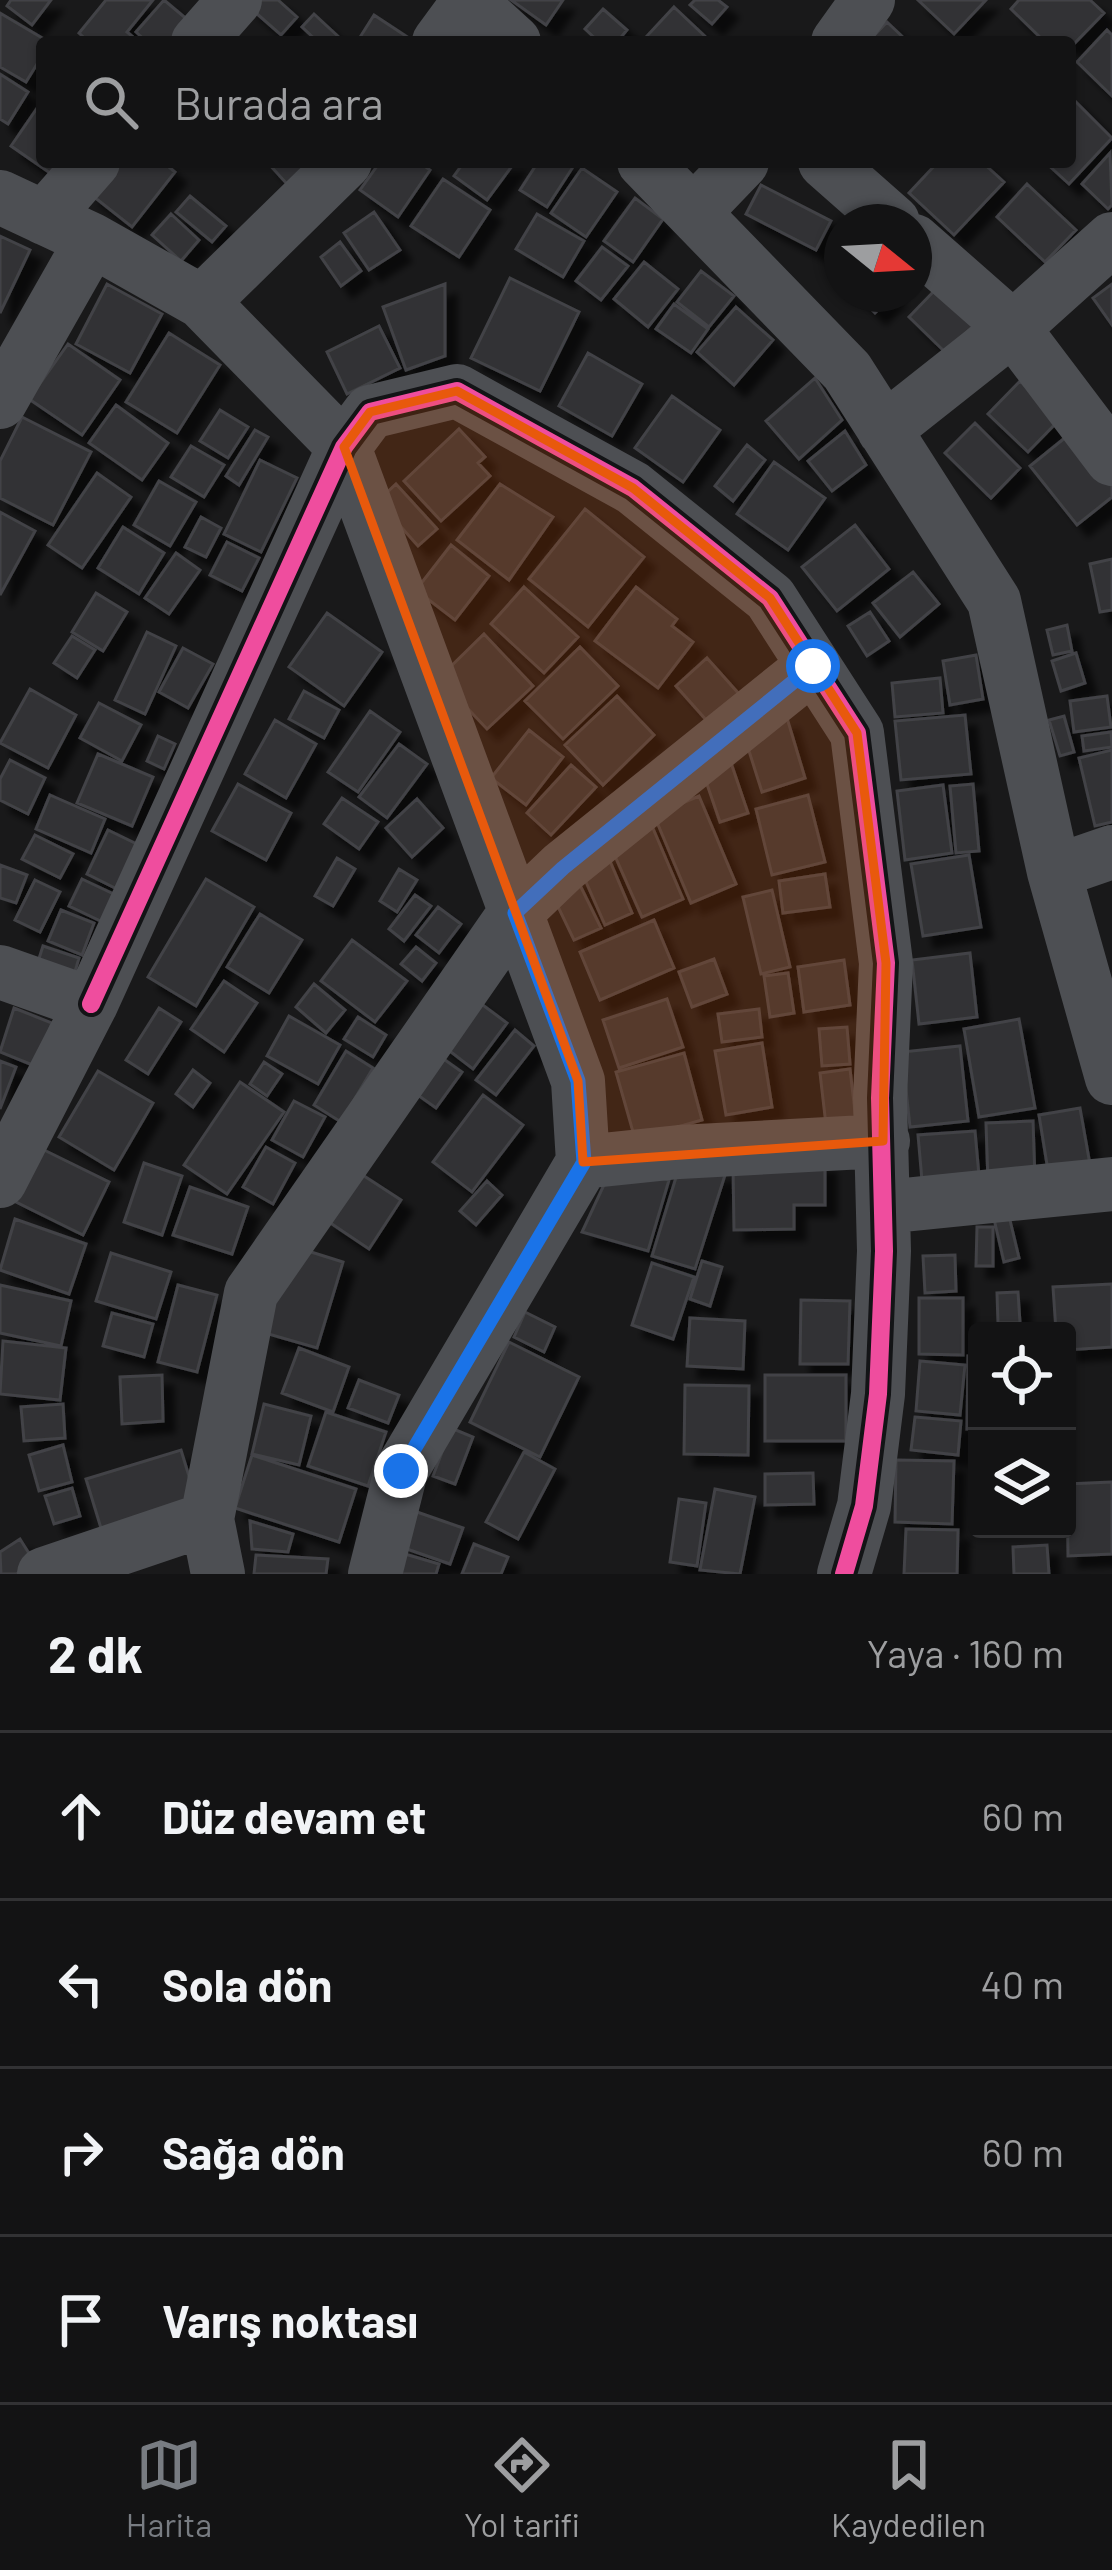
<!DOCTYPE html>
<html lang="tr">
<head>
<meta charset="utf-8">
<style>
  :root { --surface:#131314; --page:#202022; --text:#f1f3f6; --muted:#9d9ea0; --line:#323234; --accent:#787c82 }
  body { margin:0; font-family:Barlow,sans-serif; background:var(--page); color:var(--text) }
  .controls { position:absolute; right:36px; bottom:36px; display:grid; overflow:hidden; border-radius:12px; box-shadow:0 3px 9px #0004 }
  .controls button { width:108px; height:108px; display:grid; place-items:center; padding:0; border:0; border-bottom:3px solid var(--line); background:var(--surface); color:var(--text); font:60px sans-serif }
  .compass { position:absolute; left:824px; top:204px; width:108px; height:108px; border-radius:50%; background:var(--surface); box-shadow:0 3px 9px #0004; rotate:108deg }
  .stop { position:absolute; width:36px; height:36px; margin:-27px; border:9px solid #1a73e8; border-radius:50%; background:#fff }
  .stop.end { background:#1a73e8; border-color:#fff; box-shadow:0 3px 12px #0008 }
  .list { margin:0; padding:0; list-style:none }
  h2 { display:flex; justify-content:space-between; align-items:center; height:156px; margin:0; padding:0 48px; font-size:51px }
  h2 small { font-size:39px; font-weight:400; color:var(--muted) }
  .list li { display:grid; grid-template-columns:78px 1fr auto; gap:36px; align-items:center; box-sizing:border-box; height:168px; padding:0 48px; border-top:3px solid var(--line) }
  .list b { display:block; font-size:45px; white-space:nowrap }
  .list em { font-size:39px; font-style:normal; color:var(--muted) }
  .icon { flex:none; width:66px; height:66px; fill:none; stroke:currentColor; stroke-width:2; stroke-linecap:round; stroke-linejoin:round }
  .map { position:relative; flex:none; width:1112px; height:1574px; overflow:hidden }
  .search { position:absolute; background:var(--surface); box-shadow:0 3px 9px #0004; left:36px; right:36px; top:36px; height:132px; display:flex; align-items:center; gap:30px; box-sizing:border-box; padding:0 42px; border-radius:12px; color:var(--muted); font-size:45px }
  .sheet { height:828px; background:var(--surface) }
  nav { display:flex; justify-content:space-around; align-items:center; box-sizing:border-box; height:168px; border-top:3px solid var(--line); background:var(--surface); font-size:33px; color:var(--muted) }
  nav a { display:grid; justify-items:center; gap:6px }
  nav .on { color:var(--accent) }
  .map>svg:first-child { display:block }
  .building { fill:#323334; stroke:#424346; stroke-width:3; filter:url(#shadow) }
  .lines { fill:none; stroke-linecap:round; stroke-linejoin:round }
  .minor { stroke:#4d4f53; stroke-width:54 }
  .cycleway-casing { stroke:#131416; stroke-width:26 }
  .cycleway { stroke:#ef4d9e; stroke-width:18 }
  .route { stroke:#1a73e8; stroke-width:15 }
  .marked { fill:#e8590c; fill-opacity:0.2; stroke:#e8590c; stroke-width:9; stroke-linejoin:round }
</style>
</head>
<body>
<div class="map">
<svg width="1112" height="1574" viewBox="0 0 1112 1574">
  <defs>
    <filter id="shadow"><feDropShadow dx="11" dy="11" stdDeviation="3" flood-color="#0009"/></filter>
  </defs>
  <rect width="100%" height="100%" fill="#19191a"/>
  <path class="building" d="M11,0H51L32,25L7,6Z
    M106,0H153L127,32L139,42H89L79,33Z
    M164,0L195,26L182,42H147L136,32Z
    M253,0H278L297,17L281,35L248,6Z
    M511,0H563L546,25Z
    M695,0H718L727,7L712,24L690,5Z
    M918,0H986L954,34Z
    M1019,0H1090L1104,13L1070,48V42H1045L1011,9Z
    M674,7L711,42H652L646,37Z
    M603,9L627,30L617,42H599L585,29Z
    M0,13L49,42H42V56L26,82L0,67Z
    M314,14L342,40L340,42H318L302,27Z
    M374,15L415,42H357Z
    M887,22L908,42H868Z
    M1107,30L1112,35V96L1077,62Z
    M0,74L28,92L8,124L0,119Z
    M1070,96L1112,138L1069,184L1045,162H1070Z
    M42,101V162H81L66,184L11,146Z
    M1110,153L1112,205L1108,209L1082,184Z
    M112,162H163L175,172L132,227L89,193Z
    M267,162H311L287,184Z
    M380,162H419L430,170L398,217L360,190Z
    M464,162H515L487,200L454,176Z
    M538,162H566L573,167L547,207L520,190Z
    M938,162H982L1004,182L954,235L909,193Z
    M582,168L617,192L586,237L551,213Z
    M443,179L490,210L459,257L411,226Z
    M1027,184L1076,230L1045,262L997,217Z
    M761,185L831,221L816,250L746,214Z
    M190,196L226,226L212,242L176,212Z
    M635,198L663,219L633,262L604,241Z
    M374,212L400,250L369,270L344,233Z
    M171,214L199,240L181,261L152,235Z
    M537,214L584,241L563,277L516,249Z
    M0,236L30,250L0,313Z
    M340,242L361,271L341,286L321,257Z
    M602,247L628,266L601,300L576,281Z
    M644,262L678,289L648,327L614,299Z
    M701,271L734,296L709,327L677,302Z
    M510,278L579,312L540,391L471,358Z
    M107,284L162,314L130,373L76,344Z
    M445,284V356L406,370L383,307Z
    M1112,284V325L1093,298Z
    M935,290L973,326L946,353L909,317Z
    M856,294H894L875,313Z
    M674,304L708,329L691,353L656,329Z
    M736,307L773,340L734,385L697,352Z
    M379,326L400,368L347,394L327,352Z
    M169,333L220,365L177,433L126,402Z
    M68,344L120,380L82,435L29,399Z
    M588,353L642,384L612,436L559,406Z
    M815,378L842,420L799,459L766,421Z
    M1020,381L1060,419L1028,452L988,414Z
    M672,396L720,430L683,482L635,448Z
    M116,405L168,443L142,480L89,443Z
    M220,410L248,427L228,458L200,441Z
    M22,417L91,452L53,525L0,498V461Z
    M975,423L1020,468L991,498L945,453Z
    M459,429L485,457L478,463L490,476L441,521L404,481Z
    M255,430L268,437L239,485L226,476Z
    M845,431L866,465L832,491L808,461Z
    M1071,433L1112,486V497L1077,525L1030,466Z
    M747,445L765,460L733,501L715,486Z
    M191,446L224,465L204,497L171,477Z
    M260,460L297,478L261,552L224,534Z
    M774,462L825,498L788,550L737,514Z
    M97,473L131,497L82,568L48,545Z
    M159,481L196,502L170,546L134,525Z
    M396,484L437,529L418,546L378,501Z
    M500,484L553,517L509,580L457,540Z
    M585,509L644,557L588,627L529,579Z
    M0,512L35,531L0,595Z
    M201,517L221,528L206,557L185,547Z
    M855,525L889,569L837,611L802,567Z
    M123,527L164,553L139,594L98,568Z
    M227,542L259,558L242,591L210,575Z
    M451,545L489,576L455,620L416,590Z
    M176,553L200,570L169,614L145,598Z
    M1112,559V610L1100,612L1090,564Z
    M913,572L939,604L900,637L873,603Z
    M524,587L578,637L544,673L491,624Z
    M636,587L677,619L672,626L693,642L658,688L595,641Z
    M96,593L127,612L103,651L72,632Z
    M870,612L889,641L867,656L848,626Z
    M327,613L382,652L344,706L289,667Z
    M1067,625L1072,651L1053,655L1047,630Z
    M147,632L176,646L145,714L115,700Z
    M484,634L533,686L487,729L439,678Z
    M72,636L95,650L77,678L54,663Z
    M580,647L618,686L563,739L525,701Z
    M183,648L213,664L188,708L159,692Z
    M1076,653L1085,683L1061,691L1052,661Z
    M976,655L983,699L950,705L943,661Z
    M707,658L739,694L708,722L676,686Z
    M940,678L943,713L895,717L892,683Z
    M30,689L76,715L48,768L0,743Z
    M304,691L339,710L324,738L289,719Z
    M617,696L654,735L603,785L565,745Z
    M1107,696L1111,727L1074,732L1070,701Z
    M99,703L141,725L122,761L80,738Z
    M370,711L400,732L358,792L328,772Z
    M965,715L971,774L901,780L895,721Z
    M1064,716L1074,752L1060,756L1049,720Z
    M787,718L805,778L762,792L743,732Z
    M275,720L316,744L286,798L245,774Z
    M529,730L563,757L526,805L491,778Z
    M1111,732L1112,747L1084,751L1082,736Z
    M158,736L175,744L164,769L147,761Z
    M399,744L427,764L387,818L359,797Z
    M1112,750V822L1095,826L1079,758Z
    M98,754L153,777L132,826L77,803Z
    M728,754L748,813L720,822L700,764Z
    M10,760L45,778L28,814L0,800V779Z
    M571,765L596,787L551,835L527,813Z
    M238,784L291,813L266,860L212,831Z
    M973,784L979,851L956,853L950,786Z
    M943,785L952,853L905,860L897,791Z
    M50,795L105,819L91,853L36,829Z
    M808,795L825,862L772,875L756,809Z
    M699,796L736,884L691,903L654,815Z
    M342,798L378,822L359,849L324,824Z
    M417,799L443,828L412,857L386,828Z
    M649,819L683,899L642,917L607,838Z
    M108,830L149,850L127,894L87,874Z
    M35,835L73,854L60,878L22,859Z
    M607,854L632,913L605,925L579,866Z
    M969,855L981,927L923,936L911,864Z
    M337,858L355,869L333,906L315,896Z
    M0,865L27,875L16,903L0,898Z
    M399,869L417,880L397,912L380,901Z
    M825,874L830,907L783,913L779,881Z
    M576,877L601,928L574,940L550,890Z
    M82,879L122,898L109,925L69,906Z
    M206,879L254,907L196,1006L148,977Z
    M35,880L60,892L40,932L15,920Z
    M772,890L790,967L761,974L743,897Z
    M415,895L431,906L404,941L389,929Z
    M438,907L461,924L439,953L416,935Z
    M61,910L94,923L82,955L48,941Z
    M260,914L302,940L269,993L227,967Z
    M654,920L674,968L600,1000L580,952Z
    M352,940L407,981L375,1022L321,981Z
    M43,946L79,958L72,982L35,971Z
    M416,947L436,963L422,981L401,964Z
    M970,953L977,1017L919,1024L912,960Z
    M714,959L727,994L692,1007L679,972Z
    M844,960L850,1005L804,1012L798,967Z
    M788,973L794,1013L770,1017L764,976Z
    M224,981L257,1003L224,1052L191,1029Z
    M314,984L345,1010L326,1033L296,1007Z
    M468,994L507,1023L473,1069L434,1039Z
    M667,999L683,1047L619,1068L603,1020Z
    M14,1008L52,1023L35,1066L0,1052Z
    M159,1008L181,1022L148,1074L126,1060Z
    M759,1009L762,1037L722,1042L718,1014Z
    M289,1016L340,1045L318,1084L267,1056Z
    M358,1017L386,1035L373,1057L344,1039Z
    M1019,1019L1035,1108L979,1117L964,1029Z
    M847,1027L850,1064L822,1066L819,1029Z
    M515,1030L534,1046L496,1095L476,1080Z
    M762,1043L772,1107L726,1115L715,1051Z
    M960,1046L968,1121L910,1127L902,1052Z
    M346,1051L373,1068L341,1122L314,1105Z
    M684,1053L702,1120L635,1139L616,1072Z
    M438,1055L462,1072L436,1108L412,1091Z
    M0,1061L16,1067L0,1109Z
    M264,1062L282,1074L267,1096L250,1084Z
    M850,1069L856,1121L826,1125L820,1073Z
    M193,1070L210,1083L193,1107L176,1094Z
    M98,1071L153,1103L114,1170L59,1137Z
    M240,1082L284,1112L227,1194L184,1165Z
    M483,1095L523,1125L472,1192L433,1162Z
    M294,1101L325,1117L303,1157L272,1140Z
    M1080,1108L1092,1176L1050,1183L1039,1115Z
    M1033,1121L1035,1180L988,1182L986,1123Z
    M975,1131L980,1187L923,1192L918,1135Z
    M266,1147L295,1163L273,1204L243,1187Z
    M40,1148L109,1182L83,1235L14,1201Z
    M825,1162V1205H794V1229L734,1230L733,1163Z
    M144,1163L182,1176L162,1235L124,1222Z
    M358,1172L401,1200L369,1249L326,1220Z
    M726,1172L695,1269L652,1256L677,1174Z
    M642,1173L669,1180L648,1251L582,1232L609,1174Z
    M487,1181L502,1195L476,1225L460,1211Z
    M190,1187L248,1207L232,1254L173,1235Z
    M1009,1216L1019,1258L1004,1262L994,1219Z
    M15,1219L86,1244L69,1294L0,1270Z
    M977,1227H993V1266H976Z
    M292,1246L343,1262L317,1348L265,1333Z
    M111,1253L171,1272L156,1319L96,1301Z
    M955,1255L956,1291L925,1293L923,1256Z
    M702,1261L722,1267L710,1306L690,1299Z
    M652,1263L694,1277L673,1339L632,1325Z
    M1112,1284V1347L1067,1350V1331H1056L1053,1287Z
    M0,1285L71,1301L61,1346L0,1333Z
    M178,1285L217,1295L197,1372L158,1362Z
    M1018,1292L1020,1323H998L997,1293Z
    M919,1298H963V1355L919,1354Z
    M801,1300L850,1301L848,1364H800Z
    M525,1312L555,1327L544,1352L514,1337Z
    M112,1313L153,1324L144,1357L103,1346Z
    M690,1318L745,1321L743,1369L687,1366Z
    M3,1341L66,1348L60,1400L0,1394Z
    M509,1342L579,1377L540,1457L470,1422Z
    M299,1348L349,1367L333,1412L282,1393Z
    M968,1356H977V1429H967Z
    M920,1361L965,1365L960,1415L916,1411Z
    M162,1375L163,1421L122,1424L120,1377Z
    M765,1375H846V1441H765Z
    M359,1380L399,1395L388,1423L348,1408Z
    M685,1385L749,1386L748,1455L684,1454Z
    M63,1404L65,1438L24,1441L21,1407Z
    M264,1404L311,1416L299,1465L252,1454Z
    M326,1412L386,1432L368,1486L308,1466Z
    M915,1417L961,1421L958,1455L911,1450Z
    M451,1428L473,1437L455,1484L433,1476Z
    M63,1445L72,1482L39,1491L29,1455Z
    M181,1450L199,1509L104,1538L86,1479Z
    M524,1452L555,1469L518,1539L486,1522Z
    M252,1455L356,1489L339,1542L235,1508Z
    M896,1460L954,1461L952,1524L895,1522Z
    M813,1473L814,1504L765,1505V1474Z
    M1112,1482V1554L1068,1556L1067,1484Z
    M72,1488L80,1516L54,1524L45,1496Z
    M715,1489L755,1497L740,1574L700,1570Z
    M679,1499L706,1503L697,1566L670,1562Z
    M417,1512L463,1528L450,1564L404,1548Z
    M250,1521L293,1534L288,1552L252,1549Z
    M906,1529L958,1530L957,1574H904Z
    M20,1539L35,1563L16,1574H1L0,1552Z
    M474,1544L508,1557L501,1574H462Z
    M1047,1545L1049,1574H1014L1013,1547Z
    M405,1554L439,1564L436,1574H400Z
    M256,1555L328,1559L326,1574H254Z"/>
  <g class="lines">
    <path class="minor" d="M468,0L514,42
      M198,42L235,0
      M439,42L469,1
      M838,42L868,0
      M644,162L847,371L994,601L1054,872L1112,1078
      M825,162L893,222
      M0,197L92,240L202,302L344,447L578,1081L583,1162L401,1471L375,1574
      M695,211L742,162
      M44,218L93,162
      M914,241L1013,328L1112,459
      M202,302L345,162
      M0,402L92,240
      M884,430L1013,328L1112,239
      M1054,872L1112,852
      M0,972L91,1004L0,1181
      M91,1004L344,447L370,412L457,391L633,488L770,598L857,733L886,963L880,1098L884,1251L878,1394L864,1506L844,1574
      M583,1162L679,1152L883,1141
      M884,1207L1112,1184
      M44,1574L207,1519
      M218,1574L207,1519L251,1293L515,913L563,867L813,666"/>
    <defs>
      <path id="cycleway" d="M91,1004L344,447L370,412L457,391L633,488L770,598L857,733L886,963L880,1098L884,1251L878,1394L864,1506L844,1574"/>
    </defs>
    <use href="#cycleway" class="cycleway-casing"/>
    <use href="#cycleway" class="cycleway"/>
  </g>
  <g class="lines">
    <path class="route" d="M401,1471L584,1162L578,1081L515,913L563,868L813,666"/>
  </g>
  <path class="marked" d="M457,391L633,488L770,598L857,733L886,963L883,1141L583,1162L578,1081L344,447L370,412Z"/>
</svg>
<div class="controls">
<button><svg class="icon" aria-label="locate" viewBox="0 0 24 24"><circle cx="12" cy="12" r="6"/><path d="M12 2v4M12 18v4M2 12h4M18 12h4"/></svg></button>
<button><svg class="icon" aria-label="layers" viewBox="0 0 24 24"><path d="M12 4l9 5-9 5-9-5zM3 14l9 5 9-5"/></svg></button>
</div>
<svg class="compass" viewBox="-18 -18 36 36"><path d="M0-13l5 13h-10z" fill="#e53935"/><path d="M0 13l5-13h-10z" fill="#9d9ea0"/></svg>
<div class="stop" style="left:813px;top:666px"></div>
<div class="stop end" style="left:401px;top:1471px"></div>
<div class="search"><svg class="icon" aria-label="search" viewBox="0 0 24 24"><circle cx="10" cy="10" r="6"/><path d="M15 15l6 6"/></svg>Burada ara</div>
</div>
<section class="sheet">
<h2>2 dk<small>Yaya · 160 m</small></h2>
<ul class="list">
<li><svg class="icon" aria-label="ahead" viewBox="0 0 24 24"><path d="M12 20V5M6 11l6-6 6 6"/></svg><div><b>Düz devam et</b></div><em>60 m</em></li>
<li><svg class="icon" aria-label="left" viewBox="0 0 24 24"><path d="M17 20v-9H6M10 6l-5 5 5 5"/></svg><div><b>Sola dön</b></div><em>40 m</em></li>
<li><svg class="icon" aria-label="right" viewBox="0 0 24 24"><path d="M7 20v-9h11M14 6l5 5-5 5"/></svg><div><b>Sağa dön</b></div><em>60 m</em></li>
<li><svg class="icon" aria-label="arrive" viewBox="0 0 24 24"><path d="M6 21V4h12l-3 4 3 4H6"/></svg><div><b>Varış noktası</b></div></li>
</ul>
</section>
<nav>
<a class="on"><svg class="icon" aria-label="map" viewBox="0 0 24 24"><path d="M3 6l6-2 6 2 6-2v14l-6 2-6-2-6 2zM9 4v14M15 6v14"/></svg>Harita</a>
<a><svg class="icon" aria-label="directions" viewBox="0 0 24 24"><path d="M12 3l9 9-9 9-9-9zM9 14v-3h6M13 9l2 2-2 2"/></svg>Yol tarifi</a>
<a><svg class="icon" aria-label="saved" viewBox="0 0 24 24"><path d="M7 4h10v16l-5-4-5 4z"/></svg>Kaydedilen</a>
</nav>
</body>
</html>
